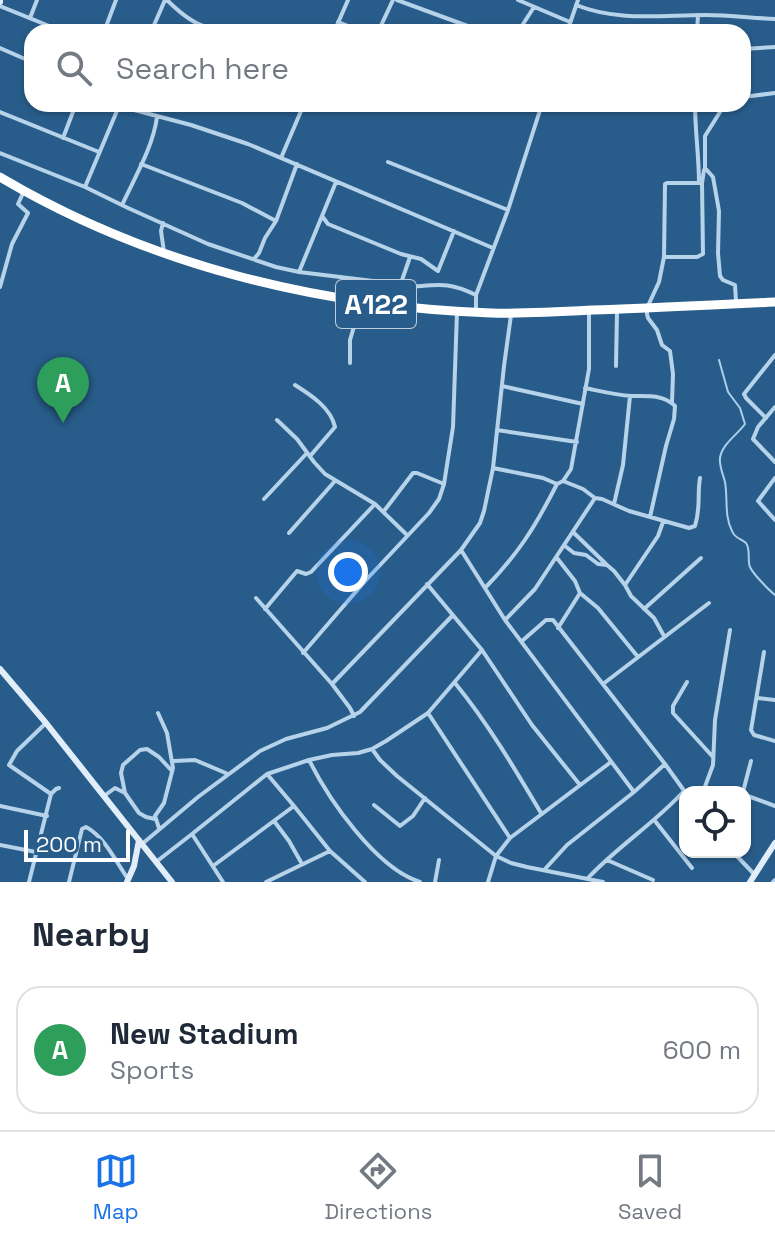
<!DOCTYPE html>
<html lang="en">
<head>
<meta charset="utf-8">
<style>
  :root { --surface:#fff; --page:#f6f6f7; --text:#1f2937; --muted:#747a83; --line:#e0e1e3; --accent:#1a73e8 }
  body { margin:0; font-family:"Space Grotesk",sans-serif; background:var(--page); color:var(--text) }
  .controls { position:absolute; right:24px; bottom:24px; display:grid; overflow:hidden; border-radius:16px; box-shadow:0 2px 6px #0004 }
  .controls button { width:72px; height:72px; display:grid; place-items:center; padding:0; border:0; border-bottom:2px solid var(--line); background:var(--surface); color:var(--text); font:40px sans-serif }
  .scale { position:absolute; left:24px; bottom:20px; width:106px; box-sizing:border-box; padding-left:8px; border:4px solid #fff; border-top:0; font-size:22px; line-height:28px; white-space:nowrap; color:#fff; -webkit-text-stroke:6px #285d8b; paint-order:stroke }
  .you { position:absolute; left:348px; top:572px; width:28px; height:28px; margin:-20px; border:6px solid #fff; border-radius:50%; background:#1a73e8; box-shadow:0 0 0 12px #1a73e833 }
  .badge { display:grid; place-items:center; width:52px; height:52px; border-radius:50%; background:var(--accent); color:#fff; font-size:26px; font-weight:700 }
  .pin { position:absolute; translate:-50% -66px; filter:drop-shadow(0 2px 4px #0008) }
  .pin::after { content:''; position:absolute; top:42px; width:28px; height:24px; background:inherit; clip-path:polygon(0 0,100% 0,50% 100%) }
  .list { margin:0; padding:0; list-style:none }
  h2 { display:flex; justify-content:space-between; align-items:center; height:104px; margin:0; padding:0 32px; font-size:34px }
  h2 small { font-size:26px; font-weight:400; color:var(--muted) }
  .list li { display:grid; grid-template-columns:52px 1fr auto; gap:24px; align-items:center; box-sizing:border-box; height:128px; margin:0 16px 16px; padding:0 16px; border:2px solid var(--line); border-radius:24px }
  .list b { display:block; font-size:30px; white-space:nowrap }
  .list p { margin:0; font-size:26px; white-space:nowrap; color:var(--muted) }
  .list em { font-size:26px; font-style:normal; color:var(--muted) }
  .icon { flex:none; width:44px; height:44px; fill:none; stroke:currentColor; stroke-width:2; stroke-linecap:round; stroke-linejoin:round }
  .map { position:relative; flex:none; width:775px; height:882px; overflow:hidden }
  .search { position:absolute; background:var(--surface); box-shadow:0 2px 6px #0004; left:24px; right:24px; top:24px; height:88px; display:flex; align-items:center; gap:20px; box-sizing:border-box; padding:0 28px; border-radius:24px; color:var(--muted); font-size:30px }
  .sheet { height:248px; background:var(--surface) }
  nav { display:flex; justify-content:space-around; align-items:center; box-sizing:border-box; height:112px; border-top:2px solid var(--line); background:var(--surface); font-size:22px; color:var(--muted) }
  nav a { display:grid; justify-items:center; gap:4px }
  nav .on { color:var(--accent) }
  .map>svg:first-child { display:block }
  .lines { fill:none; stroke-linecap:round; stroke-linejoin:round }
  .stream { stroke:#abcfea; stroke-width:2 }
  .street { stroke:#b6d3ea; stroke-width:4 }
  .secondary { stroke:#e1edf8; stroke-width:6 }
  .highway { stroke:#fff; stroke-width:9 }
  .labels { text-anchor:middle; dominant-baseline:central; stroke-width:6; stroke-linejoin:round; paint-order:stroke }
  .shield { fill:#285d8b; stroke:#becedc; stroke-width:2 }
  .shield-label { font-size:28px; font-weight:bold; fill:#fff }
</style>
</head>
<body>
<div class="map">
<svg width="775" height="882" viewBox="0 0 775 882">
  <rect width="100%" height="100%" fill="#285d8b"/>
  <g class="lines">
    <path class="stream" d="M719,360L728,392L740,408L745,424C737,435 722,444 720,458C719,466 723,474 725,482C728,499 724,515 732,531C735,539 741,538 746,543C751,550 747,560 750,567C753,574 769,590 775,595"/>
    <path class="street" d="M167,0C178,11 195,25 210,28C221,31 232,30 243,32
      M397,0L484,32
      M518,0L570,22
      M576,5C619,22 661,15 706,15C729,15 752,18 775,19
      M0,6L64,32
      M30,18L37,0
      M338,22L364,32
      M104,32L116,0
      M151,32L165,0
      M334,32L348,0
      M378,32L393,0
      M518,32L534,7
      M567,32L578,0
      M697,32L698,15
      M0,48L32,62
      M743,49L775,47
      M743,97L775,93
      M695,104C695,131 699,156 699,183
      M725,104L705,136V168L713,177L719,211L718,253L720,276L723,280L735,285L736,301
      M119,106L191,125L248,144L493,248
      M0,112L99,152
      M63,138L76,104
      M0,153L85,187L128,208L208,244L276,267L299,272L406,285L409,287L413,306
      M281,158L304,104
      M388,162L508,210
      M141,164L242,203L276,221
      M85,187L119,106
      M122,205C135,177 153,147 157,117
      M322,216L328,224L401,254L421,259L438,271L454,231
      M163,223L161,231L164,252
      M664,257H697L703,254L702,183L704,170
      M254,259L259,253L265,238L276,221L297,164
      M299,272L336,182
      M401,283L410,257
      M0,287L12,244L28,213L18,204L24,191
      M409,287C438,285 448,281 476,295
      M476,309V295L508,210L542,104
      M350,363V340L361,303
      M616,366L617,312
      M295,385C311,395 331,408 335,427L311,455
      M502,386L583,404
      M585,388C600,391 616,395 631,396C646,396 663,394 675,406L674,419L666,446L650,517
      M672,402L673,374L670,351L662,345L657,330L648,318L647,314V308L659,282L664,257L665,184L667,183H702
      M775,407L758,427L753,439L775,462
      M766,418L746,398L744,394L775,355
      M277,420L297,439L314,462L325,474L375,504L407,535
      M497,430L577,442
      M493,468L543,478L557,484L563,481L571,469L589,369V312
      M775,478L758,501L775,520
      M563,481L583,489L595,498L602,499L629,511L689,528L695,526C701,507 697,496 700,478
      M264,499L307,453
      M614,504L623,465L630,396
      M384,511L413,473H417L444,484
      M289,533L335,481
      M574,533L606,564
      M565,546L574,553L586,555L598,564L607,565L614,571L625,585L631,596L654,618L664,636
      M461,550L505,620L634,792
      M557,558L575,581L580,593L598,608L638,657
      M427,584L482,650L532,725L580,785
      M625,585L658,536L663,522
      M485,588C519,553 535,527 557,484
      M256,598L332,684L350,708L354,716
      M265,609L297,571L306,574L311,572L375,504
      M644,609L701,558
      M505,620L535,589L595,498
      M558,628L580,593
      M522,641L546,620H553L665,764
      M764,652L751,730L754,735L775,741
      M303,653L366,580L429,513L439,499L444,484L453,427L457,312
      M687,682L673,706V713L713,757
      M455,683C487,722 515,769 541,813
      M332,684L461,550L480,523L484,511L493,468L504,366L511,315
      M603,684L709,603
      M758,698L775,700
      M158,713L167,733L173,768L164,803L155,816L159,828
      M428,713L510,838
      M46,723L17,751L9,765L51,794
      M372,749L380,760L397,776L496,856L511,863L527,867L603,882
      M309,760C329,800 376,868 420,882
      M174,761L195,760L228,774
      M267,774L294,806
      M703,792L713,765L715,720L730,630
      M743,792L751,761
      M745,795L775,806
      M104,796L115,788L125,793
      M374,805L400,826L413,816L425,798
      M0,806L47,816
      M155,819L146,817L139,813L125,793L121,773L123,765L140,750L147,749L159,757L172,771
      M274,821L289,841L302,864
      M655,821L692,868
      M192,834L267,774L309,760L332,755L358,753L372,749L386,741L428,713L482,650
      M142,844L198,797L260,751L286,739L327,728L360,712L452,616
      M0,845L36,852
      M733,852L754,874
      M607,860L653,880
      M156,862L192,834L223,882
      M213,866L294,806L330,851
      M545,869L567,845L634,792L665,764L685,792
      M588,878C618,846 655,823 684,791
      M29,882L51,794L56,789L59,788
      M69,882L82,829L86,827C105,837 116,862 128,879
      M266,882L330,851L365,882
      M435,882L439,860
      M488,882L496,856L510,838L611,762
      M773,882L775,880"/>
    <path class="secondary" d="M0,2V0
      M0,669L46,723L172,882
      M127,882L134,866L139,840
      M750,882L775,843"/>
    <path class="highway" d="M0,177C149,265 319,307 491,313C525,314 559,312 594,310C654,308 715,305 775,302"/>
  </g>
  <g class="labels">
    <rect class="shield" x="336" y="280" width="80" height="48" rx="6"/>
    <g class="shield-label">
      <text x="376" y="304">A122</text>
    </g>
  </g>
</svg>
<div class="controls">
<button><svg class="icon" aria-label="locate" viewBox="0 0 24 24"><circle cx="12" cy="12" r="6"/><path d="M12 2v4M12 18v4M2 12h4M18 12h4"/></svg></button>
</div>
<div class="scale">200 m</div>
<div class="you"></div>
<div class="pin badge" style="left:63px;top:423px;background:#2e9e5b">A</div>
<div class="search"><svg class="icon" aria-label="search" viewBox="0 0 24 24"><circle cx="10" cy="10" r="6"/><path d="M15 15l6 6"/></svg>Search here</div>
</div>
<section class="sheet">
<h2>Nearby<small></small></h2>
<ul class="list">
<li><span class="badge" style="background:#2e9e5b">A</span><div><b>New Stadium</b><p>Sports</p></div><em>600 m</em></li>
</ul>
</section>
<nav>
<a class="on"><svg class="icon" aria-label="map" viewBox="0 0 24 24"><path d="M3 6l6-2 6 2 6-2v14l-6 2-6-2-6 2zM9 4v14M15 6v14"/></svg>Map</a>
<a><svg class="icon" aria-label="directions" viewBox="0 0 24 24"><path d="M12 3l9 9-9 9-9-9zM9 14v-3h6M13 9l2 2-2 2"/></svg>Directions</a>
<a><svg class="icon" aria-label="saved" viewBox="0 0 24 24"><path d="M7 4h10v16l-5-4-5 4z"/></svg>Saved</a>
</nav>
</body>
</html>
